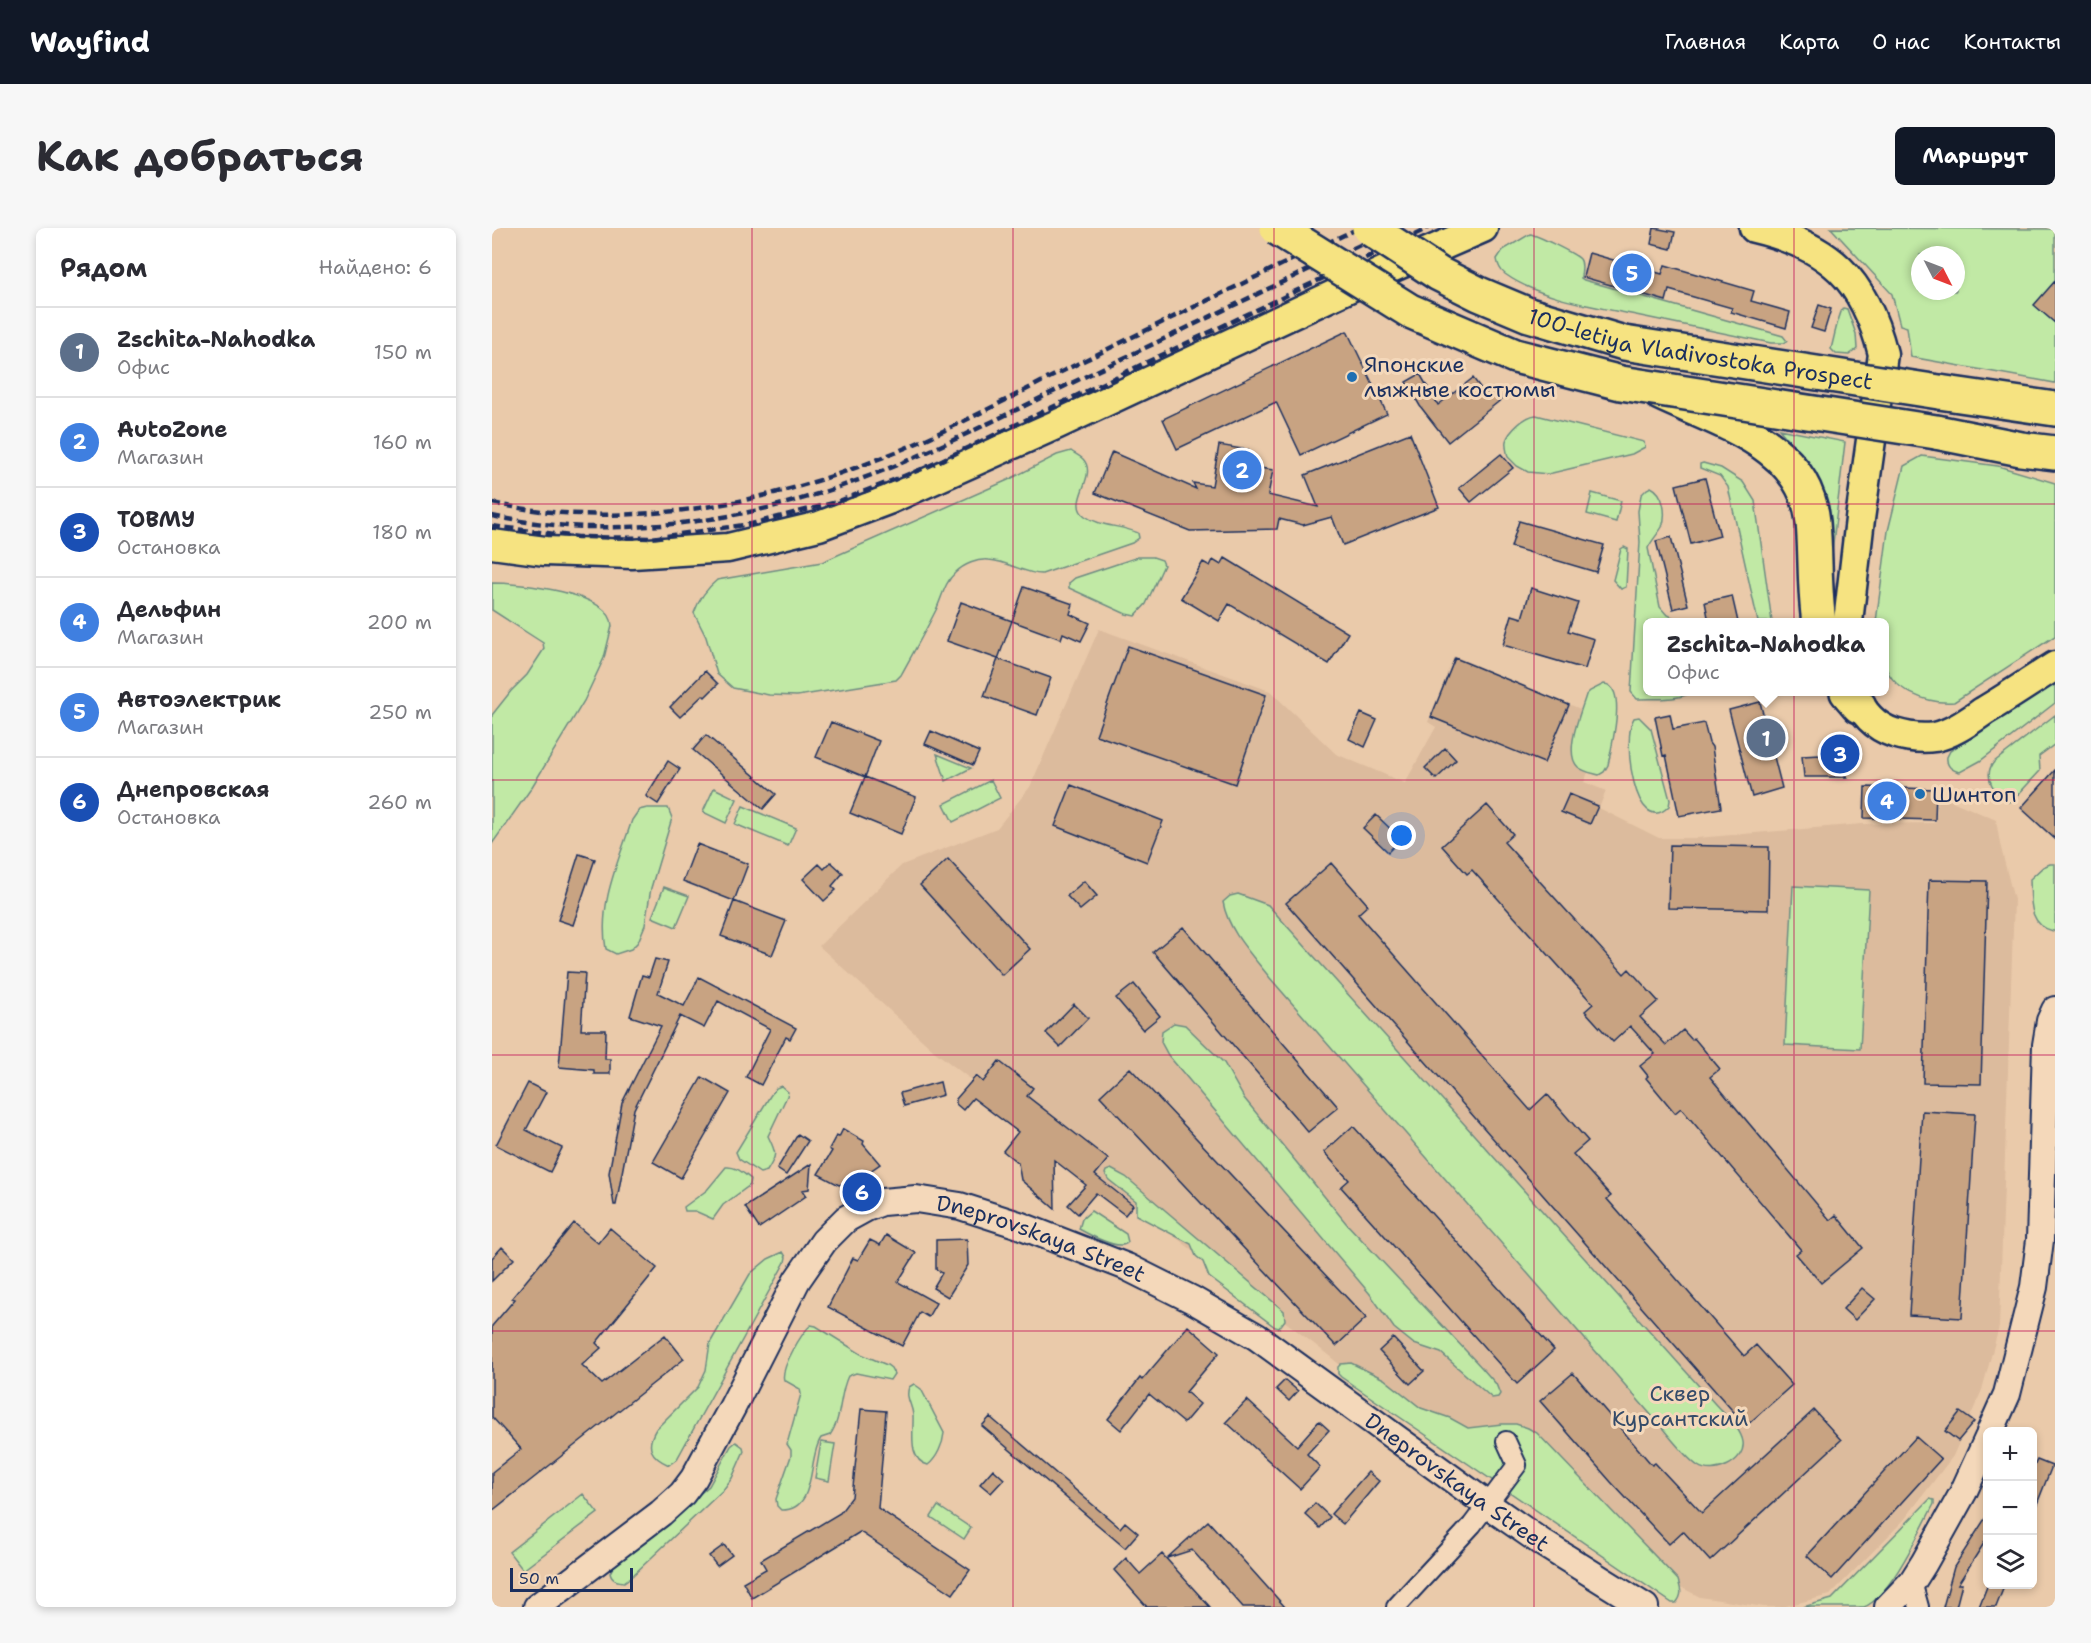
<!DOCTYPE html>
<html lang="ru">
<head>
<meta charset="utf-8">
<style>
  :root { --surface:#fff; --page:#f7f7f7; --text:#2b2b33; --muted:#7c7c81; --line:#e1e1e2; --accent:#111827 }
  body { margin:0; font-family:"Shantell Sans",sans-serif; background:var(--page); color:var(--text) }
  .controls { position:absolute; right:18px; bottom:18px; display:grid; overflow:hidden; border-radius:9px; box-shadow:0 3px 9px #0003 }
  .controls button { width:54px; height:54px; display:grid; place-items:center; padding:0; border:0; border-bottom:2px solid var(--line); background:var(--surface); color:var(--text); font:30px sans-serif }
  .compass { position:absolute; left:1419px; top:18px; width:54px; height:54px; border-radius:50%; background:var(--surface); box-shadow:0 3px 9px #0003; rotate:132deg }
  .scale { position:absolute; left:18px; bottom:15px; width:123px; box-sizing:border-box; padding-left:6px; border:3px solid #1b2f5e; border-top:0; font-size:16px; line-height:21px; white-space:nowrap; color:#1b2f5e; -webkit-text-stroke:4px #f4d8ba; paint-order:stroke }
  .you { position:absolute; left:910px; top:608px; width:21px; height:21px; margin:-15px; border:4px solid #fff; border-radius:50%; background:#1a73e8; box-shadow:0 0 0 9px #1a73e833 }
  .badge { display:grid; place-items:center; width:39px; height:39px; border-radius:50%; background:var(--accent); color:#fff; font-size:20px; font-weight:700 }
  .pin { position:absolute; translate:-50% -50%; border:3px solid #fff; box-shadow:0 2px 6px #0006 }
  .popup { position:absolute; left:1151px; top:390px; width:246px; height:78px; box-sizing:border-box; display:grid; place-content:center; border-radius:9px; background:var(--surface); filter:drop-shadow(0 2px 4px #0005); font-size:20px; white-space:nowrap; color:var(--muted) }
  .popup b { font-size:22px; color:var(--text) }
  .popup::after { content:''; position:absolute; left:50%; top:100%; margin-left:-12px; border:12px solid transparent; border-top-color:var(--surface) }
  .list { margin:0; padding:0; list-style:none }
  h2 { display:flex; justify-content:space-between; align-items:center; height:78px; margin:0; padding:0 24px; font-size:26px }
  h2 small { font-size:20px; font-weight:400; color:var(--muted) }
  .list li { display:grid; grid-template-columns:39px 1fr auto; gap:18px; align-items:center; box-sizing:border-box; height:90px; padding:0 24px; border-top:2px solid var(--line) }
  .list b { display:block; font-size:22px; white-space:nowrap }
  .list p { margin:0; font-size:20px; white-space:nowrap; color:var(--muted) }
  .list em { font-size:20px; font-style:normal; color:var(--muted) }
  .icon { flex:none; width:33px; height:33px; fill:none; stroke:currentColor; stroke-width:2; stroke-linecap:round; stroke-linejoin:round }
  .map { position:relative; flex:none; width:1563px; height:1379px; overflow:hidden; border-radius:9px }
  header { display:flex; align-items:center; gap:36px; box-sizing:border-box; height:84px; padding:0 30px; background:var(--accent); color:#fff }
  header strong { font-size:28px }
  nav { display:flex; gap:33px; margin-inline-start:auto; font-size:21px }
  .intro { display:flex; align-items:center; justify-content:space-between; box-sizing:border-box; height:144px; padding:0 36px }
  h1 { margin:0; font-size:42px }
  .button { padding:15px 27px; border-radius:9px; background:var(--accent); color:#fff; font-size:21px; font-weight:700 }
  main { display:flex; gap:36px; padding:0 36px }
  aside { flex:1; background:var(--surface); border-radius:9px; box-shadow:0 3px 9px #0003 }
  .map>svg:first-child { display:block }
  .built { fill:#dcbb9d }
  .green { fill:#c1e9a5; stroke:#6e8c82; stroke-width:1.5; fill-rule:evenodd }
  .building { fill:#c8a382; stroke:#1b2f5e; stroke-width:1.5 }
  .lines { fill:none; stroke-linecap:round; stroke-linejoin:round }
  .street-casing { stroke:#1b2f5e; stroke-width:22 }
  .secondary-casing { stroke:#1b2f5e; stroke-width:30 }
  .primary-casing { stroke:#1b2f5e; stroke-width:33 }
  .highway-casing { stroke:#1b2f5e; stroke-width:38 }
  .street { stroke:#f4d8ba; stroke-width:18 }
  .secondary { stroke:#f4d8ba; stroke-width:26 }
  .primary { stroke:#f6e381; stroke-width:28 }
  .highway { stroke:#f6e381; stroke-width:33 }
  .rail { stroke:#1b2f5e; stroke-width:4.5; stroke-dasharray:9 4.5; stroke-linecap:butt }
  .highway-bridge-casing { stroke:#1b2f5e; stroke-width:38; stroke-linecap:butt }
  .highway-bridge { stroke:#f6e381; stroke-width:33 }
  .grid { fill:none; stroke:#c2185b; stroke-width:1.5; stroke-opacity:0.55 }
  .poi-dot { fill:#1f6fb2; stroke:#f4d8ba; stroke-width:2 }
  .labels { text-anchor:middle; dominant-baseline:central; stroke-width:6; stroke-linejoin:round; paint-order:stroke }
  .street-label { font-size:22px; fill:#1b2f5e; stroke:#f4d8ba }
  .poi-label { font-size:22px; fill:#1b2f5e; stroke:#f4d8ba; text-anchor:start }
  .park-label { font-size:22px; fill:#344b69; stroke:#f4d8ba }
</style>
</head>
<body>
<header>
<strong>Wayfind</strong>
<nav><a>Главная</a><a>Карта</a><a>О нас</a><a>Контакты</a></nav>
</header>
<div class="intro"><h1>Как добраться</h1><a class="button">Маршрут</a></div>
<main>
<aside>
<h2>Рядом<small>Найдено: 6</small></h2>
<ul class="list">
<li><span class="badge" style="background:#5c6f8a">1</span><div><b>Zschita-Nahodka</b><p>Офис</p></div><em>150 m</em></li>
<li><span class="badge" style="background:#3f7fe0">2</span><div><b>AutoZone</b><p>Магазин</p></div><em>160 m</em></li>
<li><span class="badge" style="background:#1a4fb4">3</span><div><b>ТОВМУ</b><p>Остановка</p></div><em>180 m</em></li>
<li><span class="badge" style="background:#3f7fe0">4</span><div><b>Дельфин</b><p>Магазин</p></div><em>200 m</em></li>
<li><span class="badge" style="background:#3f7fe0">5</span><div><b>Автоэлектрик</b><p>Магазин</p></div><em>250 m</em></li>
<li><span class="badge" style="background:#1a4fb4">6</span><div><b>Днепровская</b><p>Остановка</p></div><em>260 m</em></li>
</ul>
</aside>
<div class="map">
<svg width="1563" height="1379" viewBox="0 0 1563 1379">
  <rect width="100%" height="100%" fill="#eacaaa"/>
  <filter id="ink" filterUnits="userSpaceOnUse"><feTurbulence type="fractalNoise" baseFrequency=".0167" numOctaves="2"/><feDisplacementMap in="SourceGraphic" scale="12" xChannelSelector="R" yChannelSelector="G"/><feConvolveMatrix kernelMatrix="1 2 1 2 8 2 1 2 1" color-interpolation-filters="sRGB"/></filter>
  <g filter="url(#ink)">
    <path class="built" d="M607,401L778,463L844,526L913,555L944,499L936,494L962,428L1117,493L1092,554L1114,563L1107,580L1167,610H1205L1370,596L1444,595L1446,567L1504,592L1508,616L1522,672L1507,1099L1490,1162L1461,1228L1412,1292L1338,1367L1290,1379H1272L1208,1369L1138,1333L952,1221L826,1119L442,823L327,718L410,637L505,600L538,559Z"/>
    <path class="green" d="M1339,0L1563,1V155L1419,129L1415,99L1408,97L1400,66ZM1428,27H1464V63H1428Z
      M1038,6C1045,7 1085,27 1088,31C1092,36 1089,44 1089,50L1092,52L1291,108L1295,113L1292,115H1279C1232,105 1186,96 1139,86C1100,78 1046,70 1013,46C1008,42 1006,38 1005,31L1011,22Z
      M1351,80L1355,81L1364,106L1365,121L1357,127L1344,126L1339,121C1342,110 1346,88 1351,80Z
      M1044,187L1152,214L1153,219L1140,226L1056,246L1036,244L1025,238L1016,229C1015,224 1013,218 1014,213C1017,203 1033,188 1044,187Z
      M1287,201L1353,214L1337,349L1311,235L1303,220Z
      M579,223C583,226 588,228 591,231C607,248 574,274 593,288C608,299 629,297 646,305L647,310L640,315L550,346C532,346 516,333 497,332C485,331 472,336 463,345C453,354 450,369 444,382C433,404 421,425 409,447L404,452L305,468L277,467L241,460L225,446L214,409L202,385C207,371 214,361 225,352L330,334L516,252L565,227Z
      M1430,228L1506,238L1563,255V408L1462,474C1436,476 1397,463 1392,432C1391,420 1392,407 1392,394H1384L1396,303L1412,238Z
      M1211,235L1229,240L1251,254L1263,273L1280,394H1266L1236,259L1228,248L1208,240V236Z
      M1159,259C1172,265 1175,286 1170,299C1166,306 1160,312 1156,320L1168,379L1174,386L1190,394H1156V464H1200C1185,473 1162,470 1145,471L1139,464L1148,314L1146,283L1149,267L1155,261Z
      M1100,265L1129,273L1124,294L1095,286Z
      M1132,319L1136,321L1134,359L1129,361L1121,352L1129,321Z
      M646,329H661L670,332L672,337L654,376L643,388L634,386L577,360V355L583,350Z
      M0,355C26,355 120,364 120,398L112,430L92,473L38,562L0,616V487L19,463L35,447L52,421L51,415L48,413L0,382Z
      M1563,454V475L1488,533L1468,544C1459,542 1454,538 1455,529L1458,523Z
      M1112,456C1136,457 1119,521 1116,537L1112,544L1107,547C1100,545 1092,544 1086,539C1071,525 1089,484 1094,467L1098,463Z
      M1563,487V516L1547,528L1548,543L1520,573L1516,574C1503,567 1490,548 1502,534Z
      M1147,489L1159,501L1178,572L1177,578C1143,613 1129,509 1142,490Z
      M445,526L479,540L454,553Z
      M499,552L508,570L461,594L452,576Z
      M222,560L245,571L234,595L211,584Z
      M251,578L304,600L296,618L243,596Z
      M155,580H176L180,590L159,660L153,697L146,714L139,721L124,726L114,721C106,676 126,635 140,592L147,582Z
      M1558,636H1563V703H1561C1536,697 1539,673 1538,651L1551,639Z
      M1301,658L1377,662L1368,821L1293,817Z
      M172,659L197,668L184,699L160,689Z
      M746,666L776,677L1223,1176C1232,1186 1249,1200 1251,1214C1254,1233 1222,1249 1206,1238C1193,1229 1178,1209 1167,1196L778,750C760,727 736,703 731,674L738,668Z
      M682,795L693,797L732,835L752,870L854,995L990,1140L1004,1156L1008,1166L1006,1169L1000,1170L949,1125L922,1116L902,1100L878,1066L676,827L669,814L670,803Z
      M289,858L296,864L295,868L276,908C284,925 286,926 275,943L268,945L247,931L244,924L278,868L284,860Z
      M234,939C244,938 251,945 259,951L258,957L231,977L221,991L203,983H193L192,979L215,962Z
      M619,941L634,949L792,1083L793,1092L787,1100L783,1099L717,1049L711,1034L704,1028L699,1016L644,987V973L617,952L613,946L614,943Z
      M599,983L634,1006L636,1014C628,1024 598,1007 587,1001L590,991Z
      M291,1024L294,1029L293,1034L185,1231L177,1237C159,1229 153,1219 164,1201L206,1159L214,1142L218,1115L258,1046L276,1031Z
      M319,1097L324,1098L369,1126L395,1137L399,1140L402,1146L398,1152L364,1145L356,1148C347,1166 350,1191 338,1207L329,1210C315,1230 326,1283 289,1282L285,1278L284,1271L299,1228V1222L295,1216L309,1166L308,1161L292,1152C288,1141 310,1104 319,1097Z
      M859,1135L892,1151L929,1180L958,1190L976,1200L1010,1196H1024L1036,1200L1045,1205L1186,1352C1189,1362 1191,1367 1184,1375H1180L849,1149L846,1146V1139L849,1136Z
      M422,1156L429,1161L452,1205C451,1216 445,1230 436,1237C415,1232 422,1203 421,1187C420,1176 413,1170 417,1159Z
      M244,1214L251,1219L252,1223L240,1250L231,1262L139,1349L132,1354C125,1353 120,1353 118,1345L121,1339L217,1258L239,1218Z
      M329,1214L343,1216L337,1253L323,1250Z
      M91,1266L106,1285L31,1342L17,1324Z
      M1438,1271L1442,1272V1276C1429,1301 1398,1369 1372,1379C1364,1379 1322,1379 1311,1379L1340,1371Z
      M446,1278L479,1300L472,1311L439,1289Z"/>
    <path class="building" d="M1162,0L1183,4L1179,21L1159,16Z
      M1097,25L1170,46L1173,37L1262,63L1259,73L1298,84L1294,100L1239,84L1240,80L1177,62L1174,73L1091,49Z
      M1563,53V95L1542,77Z
      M1327,77L1339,81L1332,104L1319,100Z
      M855,103L895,186L809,227L784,174L685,221L671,191Z
      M928,146L946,177L981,150L993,166L1001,160L1010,171L956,214L928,178L914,154Z
      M918,205L947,279L851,317L840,289L811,297L787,291L785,301L698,303L603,265L620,224L704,261L701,255L720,258L727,217L756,222L753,238L781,242L776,267L826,279L813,247Z
      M1009,226L1021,240L979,274L967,260Z
      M1213,250L1228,308L1199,316L1184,257Z
      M1027,293L1112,317L1104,344L1019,319Z
      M1179,309L1196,377L1181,381L1164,313Z
      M733,330L856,405L837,436L737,376L727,393L689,370L711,334L718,338L721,332L729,337Z
      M532,359L581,376L578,386L598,395L589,413L571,405L569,411L520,393Z
      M1039,360L1086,375L1076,403L1102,411L1093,441L1011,417L1020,387L1030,390Z
      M1240,368L1246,394H1217L1213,374Z
      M469,374L520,393L506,431L455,413Z
      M636,418L774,467L743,556L604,507Z
      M963,430L1077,477L1052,535L939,489Z
      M506,431L559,450L545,487L492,468Z
      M213,443L226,456L213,469L211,467L188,489L178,479Z
      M1268,474L1290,560L1260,569L1237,482Z
      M869,485L885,492L873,519L857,511Z
      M1178,486L1181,501L1212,495L1217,515L1220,519L1229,580L1187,588L1174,527L1171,528L1163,489Z
      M339,494L387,513L373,549L324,529Z
      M439,503L487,524L481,537L433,516Z
      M214,507L284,566L271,581L201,522Z
      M953,520L964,532L944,551L933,540Z
      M1329,527L1341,537L1355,549H1312L1310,528Z
      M176,533L188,541L166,576L154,568Z
      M1563,542V611L1529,580Z
      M373,549L424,569L409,606L358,585Z
      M579,557L671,593L655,634L563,598Z
      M1373,559L1444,561L1443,592L1372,590Z
      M1077,566L1106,578L1098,596L1069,584Z
      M995,577L1021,606L1012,614L1132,746L1137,741L1166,773L1148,789L1174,817L1191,802L1200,812L1202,810L1228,841L1218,849L1338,992L1344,987L1371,1020L1329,1055L1304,1026L1309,1022L1189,880L1183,885L1154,850L1156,848L1148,838L1163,826L1138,798L1121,814L1093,783L1101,776L980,642L975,646L950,618Z
      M884,587L909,611L896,624L871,600Z
      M205,616L256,636L242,673L191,653Z
      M1178,617L1277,619L1276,682L1176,680Z
      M87,626L103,631L81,697L66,692Z
      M456,631L538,721L510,747L428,657Z
      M339,634L351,645L340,658L344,662L332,673L311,651L327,636L332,641Z
      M839,635L876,677L866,686L1038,882L1055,866L1096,913L1081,926L1119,968L1115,971L1252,1128L1264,1117L1300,1157L1254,1198L794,675Z
      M1437,652L1495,653L1489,856L1431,855Z
      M592,653L605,668L588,682L575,668Z
      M242,673L294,693L280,727L229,708Z
      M691,699L846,879L816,904L661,724Z
      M163,731L176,734L166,765L192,778L207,749L304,800L298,811L294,809L269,857L254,849L278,801L226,773L212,800L188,788L142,881L124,977H122L117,945L130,875L169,798L138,788L150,747L157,749Z
      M75,744L93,745L89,802H114L113,831H118V846H102V842L67,839Z
      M642,756L668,788L651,802L624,770Z
      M582,776L596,790L568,819L554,805Z
      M507,833L541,860L535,868L616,931L603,947L641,977L633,987L604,965L586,986L576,977L594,957L562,932L563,981L529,952L526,935L511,923L526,904L481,870L471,882L464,876V871L484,848L491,854Z
      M638,840L874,1090L844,1118L608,868Z
      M210,849L238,865L189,950L161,934Z
      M448,854L451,867L412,878L408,865Z
      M36,855L54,864L34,902L70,920L58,944L4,917Z
      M1430,883L1483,886L1470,1090L1417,1087Z
      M861,898L1062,1122L1025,1156L849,959L857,952L832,924Z
      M351,901L372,913L371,916L388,936L365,952L347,957L326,946L340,923L337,921L344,908L347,909Z
      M306,906L316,913L294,947L285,941Z
      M319,936L317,961L310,962L314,968L267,1000L253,979Z
      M82,995L106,1015L118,1000L165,1040L104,1115L109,1120L90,1137L110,1156L173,1107L192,1131L0,1283V1244L29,1221L0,1189V1098L23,1071L20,1070Z
      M394,1007L424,1025L406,1054L444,1075L436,1089L428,1084L410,1118L336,1079L361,1030L366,1032L378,1012L388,1017Z
      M475,1011L476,1037L456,1069L441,1060L450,1045L444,1041V1012Z
      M10,1019L22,1031L0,1053V1030Z
      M1370,1060L1383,1071L1363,1092L1351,1081Z
      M696,1098L727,1125L694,1164L708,1176L692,1195L657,1166L629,1202L616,1191L648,1150L650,1152Z
      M901,1110L932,1143L918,1156L887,1123Z
      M1081,1145L1160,1237L1163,1235L1210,1285L1322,1182L1349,1212L1218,1333L1191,1303L1177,1316L1119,1254L1048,1173Z
      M793,1152L806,1163L797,1173L784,1161Z
      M755,1172L805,1218L827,1193L837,1202L815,1226L828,1239L808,1261L734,1194Z
      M369,1181L394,1183L386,1280L478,1342L461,1366L368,1304L260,1370L251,1354L274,1341L269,1332L348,1285L360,1269Z
      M1468,1184L1482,1194L1466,1213L1453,1203Z
      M498,1189L628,1300L633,1294L646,1305L633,1320L490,1198Z
      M1424,1209L1449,1231L1340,1351L1315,1328Z
      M1545,1232L1560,1238L1541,1286L1540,1243Z
      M501,1241L512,1251L499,1265L488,1256Z
      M876,1244L887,1253L851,1296L839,1286Z
      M823,1275L838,1289L828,1300L813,1286Z
      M1496,1286V1309L1466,1356H1470L1464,1379H1451L1462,1339Z
      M716,1293L793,1379H751L700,1322L675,1330Z
      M232,1317L240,1327L225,1338L217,1328Z
      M670,1326L718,1379H655L622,1342L634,1330L648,1346Z
      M1496,1356H1513L1504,1379H1487Z"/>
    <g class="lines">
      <defs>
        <path id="street" d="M1420,1354L1427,1379
          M904,1379L980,1297L1025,1237L1014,1213"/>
        <g id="secondary">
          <path d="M1498,1204L1515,1166L1542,1059L1548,1012L1554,817L1558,793L1563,782"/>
          <path id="s1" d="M45,1379L169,1285L190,1266L202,1250L241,1178L305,1052L332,1013L354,991L374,980L390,974L424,971L468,978L527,997L635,1039L701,1072L765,1109L996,1277L1052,1316L1153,1379"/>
          <path d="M1396,1379L1420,1354L1432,1335L1471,1265L1496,1210"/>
        </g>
        <path id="primary" d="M1262,0C1338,18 1372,50 1391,126L1368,291L1356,394
          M0,316L53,323L140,326L236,320L327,298L396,272L566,196L899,40L991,0
          M1362,464C1369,483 1381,498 1402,505C1415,509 1429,511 1443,509C1461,505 1477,493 1492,483C1516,469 1539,453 1563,438"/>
        <path id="highway" d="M1447,164L1563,181
          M1168,165C1228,194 1313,215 1321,294C1324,327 1322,361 1327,394
          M1444,204L1529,221L1563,225
          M1355,464L1367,478"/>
      </defs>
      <use href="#street" class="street-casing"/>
      <use href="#secondary" class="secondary-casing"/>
      <use href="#primary" class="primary-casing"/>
      <use href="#highway" class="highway-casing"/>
      <use href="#street" class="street"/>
      <use href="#secondary" class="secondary"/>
      <use href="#primary" class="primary"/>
      <use href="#highway" class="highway"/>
      <path class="rail" d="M0,275C129,302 263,280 384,232C449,207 511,173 573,142C671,94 769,46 867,0
        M0,288C118,312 246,296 358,255C437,227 512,187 588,151C693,101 798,50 904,0
        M0,298L86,309L160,310L259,296L345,274L435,239L936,0"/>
      <defs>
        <g id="highway-bridge">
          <path d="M785,0L918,83L1023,128L1129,155L1444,204"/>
          <path id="s2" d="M877,0L947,46L987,66L1037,87L1132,115L1447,164"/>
        </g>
      </defs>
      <use href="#highway-bridge" class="highway-bridge-casing"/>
      <use href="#highway-bridge" class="highway-bridge"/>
    </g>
  </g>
  <path class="grid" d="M260,0V1379M521,0V1379M782,0V1379M1042,0V1379M1302,0V1379M0,276H1563M0,552H1563M0,827H1563M0,1103H1563"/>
  <g class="poi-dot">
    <circle cx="860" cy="149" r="6"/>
    <circle cx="1428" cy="566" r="6"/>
  </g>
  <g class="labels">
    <g class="street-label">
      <text stroke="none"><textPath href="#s2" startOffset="358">100-letiya Vladivostoka Prospect</textPath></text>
      <text stroke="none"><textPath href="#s1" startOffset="711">Dneprovskaya Street</textPath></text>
      <text stroke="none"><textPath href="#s1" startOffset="1197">Dneprovskaya Street</textPath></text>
    </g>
    <g class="poi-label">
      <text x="872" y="136">Японские<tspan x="872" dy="25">лыжные костюмы</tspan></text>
      <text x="1440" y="566">Шинтоп</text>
    </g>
    <g class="park-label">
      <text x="1188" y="1165">Сквер<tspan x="1188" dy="25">Курсантский</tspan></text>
    </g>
  </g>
</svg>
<div class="controls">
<button>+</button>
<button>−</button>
<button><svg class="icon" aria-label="layers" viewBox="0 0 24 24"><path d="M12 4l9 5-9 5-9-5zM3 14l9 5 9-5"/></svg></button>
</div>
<svg class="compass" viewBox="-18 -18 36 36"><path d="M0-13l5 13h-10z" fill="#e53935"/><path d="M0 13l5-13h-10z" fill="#7c7c81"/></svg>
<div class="scale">50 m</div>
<div class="you"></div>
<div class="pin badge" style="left:1274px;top:510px;background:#5c6f8a">1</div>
<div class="popup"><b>Zschita-Nahodka</b>Офис</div>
<div class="pin badge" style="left:750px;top:242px;background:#3f7fe0">2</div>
<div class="pin badge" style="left:1348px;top:526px;background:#1a4fb4">3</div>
<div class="pin badge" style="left:1395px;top:573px;background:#3f7fe0">4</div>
<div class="pin badge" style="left:1140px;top:45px;background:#3f7fe0">5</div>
<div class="pin badge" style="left:370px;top:964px;background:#1a4fb4">6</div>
</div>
</main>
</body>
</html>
